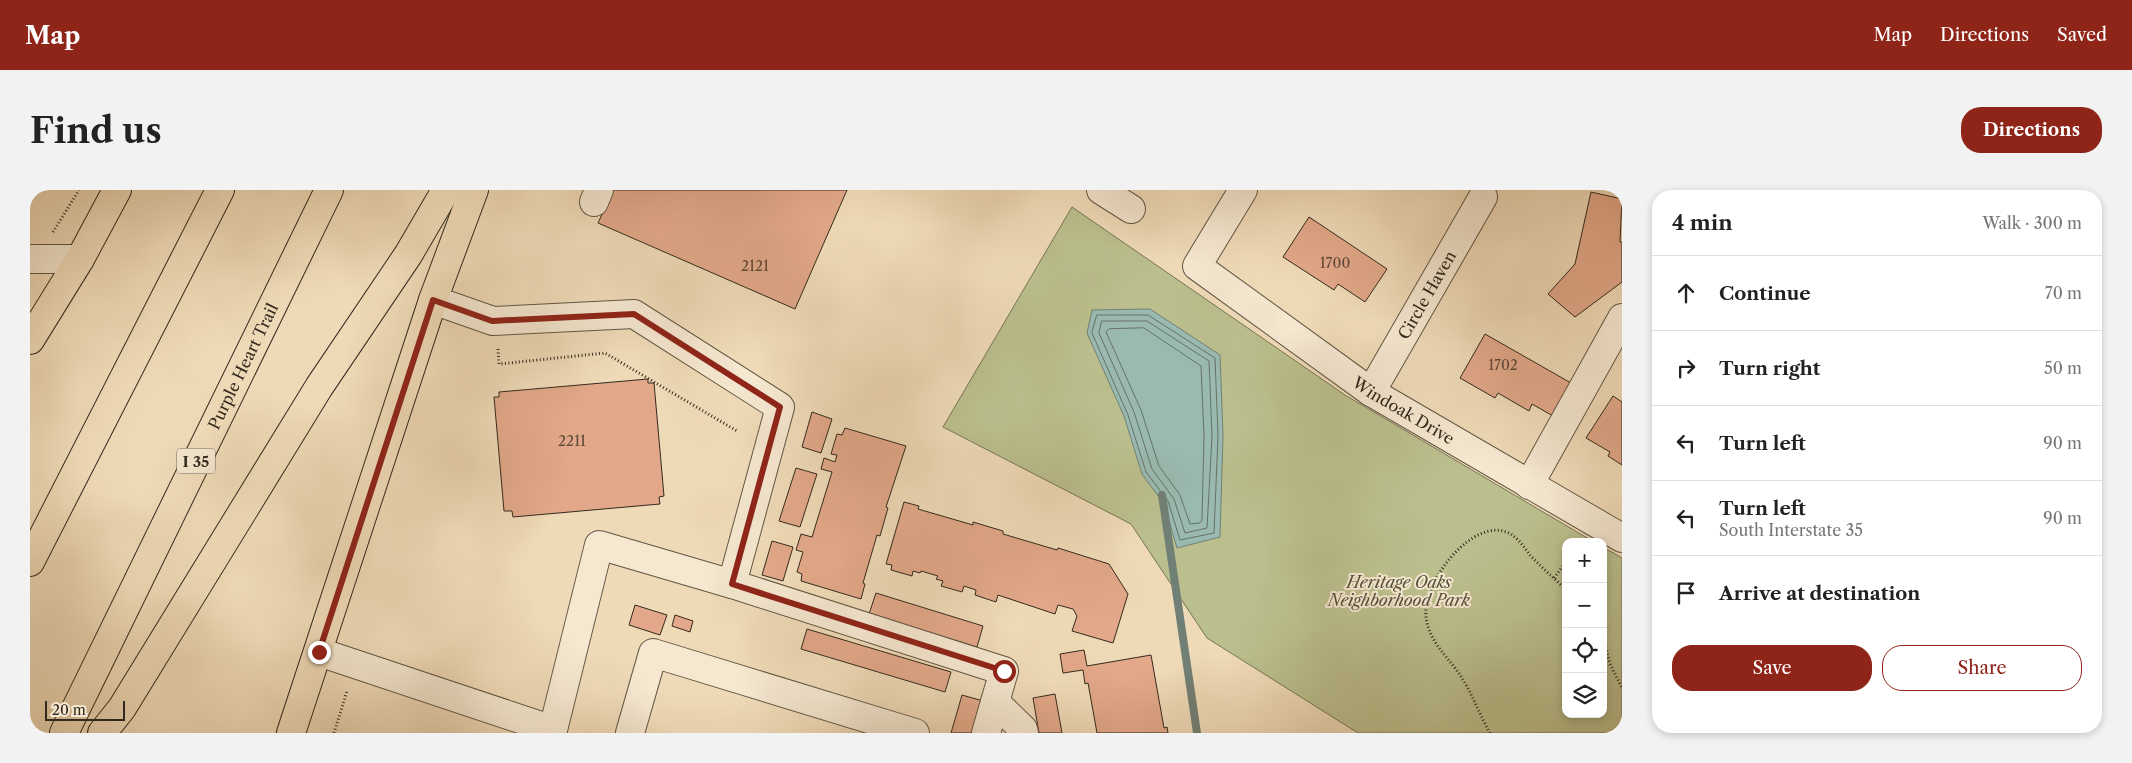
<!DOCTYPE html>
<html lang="en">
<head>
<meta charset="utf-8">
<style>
  :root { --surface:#fff; --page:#f2f2f2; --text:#222; --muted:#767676; --line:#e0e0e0; --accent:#8f2418 }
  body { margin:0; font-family:"Libre Caslon Text",serif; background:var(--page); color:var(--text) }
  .controls { position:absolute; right:15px; bottom:15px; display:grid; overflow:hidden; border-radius:10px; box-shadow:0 2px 8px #0003 }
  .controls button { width:45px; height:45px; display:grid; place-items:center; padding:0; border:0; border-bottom:1px solid var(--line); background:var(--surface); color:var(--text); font:25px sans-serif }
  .scale { position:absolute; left:15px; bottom:12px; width:80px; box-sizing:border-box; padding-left:5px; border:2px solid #332a1e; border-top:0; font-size:14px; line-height:18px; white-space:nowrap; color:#332a1e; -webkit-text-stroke:4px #f5e7d0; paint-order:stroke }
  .stop { position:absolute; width:15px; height:15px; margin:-11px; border:4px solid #8f2418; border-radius:50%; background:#fff }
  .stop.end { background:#8f2418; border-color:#fff; box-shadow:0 1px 5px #0008 }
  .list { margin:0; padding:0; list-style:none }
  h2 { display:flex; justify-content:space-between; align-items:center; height:65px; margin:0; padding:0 20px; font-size:21px }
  h2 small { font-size:16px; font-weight:400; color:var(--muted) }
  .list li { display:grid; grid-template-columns:32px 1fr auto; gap:15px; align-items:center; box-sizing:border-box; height:75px; padding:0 20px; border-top:1px solid var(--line) }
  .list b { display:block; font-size:19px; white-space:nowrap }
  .list p { margin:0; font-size:16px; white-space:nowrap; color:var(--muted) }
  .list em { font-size:16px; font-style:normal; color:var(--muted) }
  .actions { display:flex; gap:10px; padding:15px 20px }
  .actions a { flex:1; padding:11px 0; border:1px solid var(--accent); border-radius:20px; text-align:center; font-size:18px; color:var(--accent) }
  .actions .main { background:var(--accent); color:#fff }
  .icon { flex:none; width:28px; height:28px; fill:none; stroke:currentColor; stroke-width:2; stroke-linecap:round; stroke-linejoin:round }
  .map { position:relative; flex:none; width:1592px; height:543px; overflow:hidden; border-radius:20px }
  header { display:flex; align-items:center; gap:30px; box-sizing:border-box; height:70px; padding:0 25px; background:var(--accent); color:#fff }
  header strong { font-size:24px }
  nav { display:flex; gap:28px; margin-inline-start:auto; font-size:18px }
  .intro { display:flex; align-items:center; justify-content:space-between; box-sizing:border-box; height:120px; padding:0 30px }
  h1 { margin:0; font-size:35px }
  .button { padding:12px 22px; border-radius:20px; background:var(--accent); color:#fff; font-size:18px; font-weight:700 }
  main { display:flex; gap:30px; padding:0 30px }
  aside { flex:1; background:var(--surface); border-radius:20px; box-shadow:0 2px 8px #0003 }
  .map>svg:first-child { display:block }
  .green { fill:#bbbf8d; stroke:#777456 }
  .water { fill:#9abab1; stroke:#718076 }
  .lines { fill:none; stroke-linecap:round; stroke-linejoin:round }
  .shore { stroke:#667268; stroke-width:1 }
  .stream { stroke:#718076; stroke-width:8 }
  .building { fill:#e2a889; stroke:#332a1e }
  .minor-casing { stroke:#625644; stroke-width:30 }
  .major-casing { stroke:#332a1e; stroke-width:30 }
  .highway-casing { stroke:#332a1e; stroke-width:30 }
  .path { stroke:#332a1e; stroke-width:3; stroke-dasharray:1 2.5; stroke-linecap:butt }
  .minor { stroke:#f5e7d0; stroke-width:28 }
  .major { stroke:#efdab7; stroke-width:28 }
  .highway { stroke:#efdab7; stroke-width:28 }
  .route { stroke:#8f2418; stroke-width:6 }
  .labels { text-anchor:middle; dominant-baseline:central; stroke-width:4; stroke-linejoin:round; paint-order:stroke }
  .number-label { font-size:14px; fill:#5f4a39 }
  .shield { fill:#f5e7d0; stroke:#6d6353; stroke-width:1 }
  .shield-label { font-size:15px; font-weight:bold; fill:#332a1e }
  .street-label { font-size:16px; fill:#332a1e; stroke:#f5e7d0 }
  .park-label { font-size:16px; font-style:italic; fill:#554f3a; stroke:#f5e7d0 }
</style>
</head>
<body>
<header>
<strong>Map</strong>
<nav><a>Map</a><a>Directions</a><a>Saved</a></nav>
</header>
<div class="intro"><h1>Find us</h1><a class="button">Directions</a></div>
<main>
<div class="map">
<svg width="1592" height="543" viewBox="0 0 1592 543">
  <rect width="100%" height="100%" fill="#efdab7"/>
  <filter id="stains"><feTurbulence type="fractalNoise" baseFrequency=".004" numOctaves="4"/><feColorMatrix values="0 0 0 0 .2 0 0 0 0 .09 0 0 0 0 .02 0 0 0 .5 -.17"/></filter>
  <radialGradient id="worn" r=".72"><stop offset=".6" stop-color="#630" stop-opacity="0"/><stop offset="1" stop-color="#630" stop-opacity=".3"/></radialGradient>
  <path class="green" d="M1042,17L1315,205L1564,352H1536V524H1573V357L1592,368V543H1328L1177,448L1101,334L913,237Z"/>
  <path class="water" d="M1120,119L1190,165L1193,246L1190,347L1147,358L1134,314L1112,284L1094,226L1057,143L1062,120Z"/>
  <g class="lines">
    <path class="shore" d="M1067,125H1118L1185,168L1188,246L1184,343L1150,350L1138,311L1116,282L1098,225L1062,143Z
      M1072,131H1117L1179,171L1182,246L1177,338L1155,343L1144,309L1122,279L1104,222L1069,143Z
      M1114,138L1171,176L1174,246L1172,330L1170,333L1160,334L1150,305L1129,276L1111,220L1076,142L1079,139Z"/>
    <path class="stream" d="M1132,305L1167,543"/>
  </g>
  <path class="building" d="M583,0H817L765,119L568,33Z
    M1561,2L1592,9L1590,52H1592V92L1545,127L1518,104L1545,74Z
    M1279,27L1357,79L1335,112L1308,94L1304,100L1253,67Z
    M1455,144L1548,197L1530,230L1502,214L1499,221L1468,203L1465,208L1430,188Z
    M618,189V193H624L634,306L629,307L630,314L483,327L482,321H474L464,207H469V202Z
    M1583,206L1592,212V275L1578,266L1580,262L1556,248Z
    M782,222L802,229L791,263L772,257Z
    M815,238L876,256L856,317L858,318L850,346L847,345L833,393L835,394L831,409L771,391L772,384L767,382L773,362L766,360L771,344L782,347L802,282L791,279L794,268L805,272L807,265L801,264L807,244L812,245Z
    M766,278L787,284L770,337L749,331Z
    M874,312L889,316L888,319L943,335V332L973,341V344L1027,360L1028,358L1079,374L1098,404L1083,453L1042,441L1047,426L1043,419L1028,415L1025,424L968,405L966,412L945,405L946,400L934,396L932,402L911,396L913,391L906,389L908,386L891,381L890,383L883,381L882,386L861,380L862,375L856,374Z
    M742,351L763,357L753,391L732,385Z
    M846,403L953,436L947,457L839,424Z
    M605,415L637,425L630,445L599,435Z
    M645,425L663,431L660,442L642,436Z
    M777,439L921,482L915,502L771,459Z
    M1054,460L1057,476L1121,465L1134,538L1137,537L1138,543H1067L1058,493L1055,494L1053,480L1033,483L1030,464Z
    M1025,504L1032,543H1009L1003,508Z
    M932,505L953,511L944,543H921Z"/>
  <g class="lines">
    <defs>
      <g id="minor">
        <path d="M1071,0L1101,19"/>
        <path id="s1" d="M1213,0L1167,76L1341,202L1592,348"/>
        <path d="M564,12L569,0"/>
        <path d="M0,69H50"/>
        <path id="s2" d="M1341,202L1453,7"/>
        <path d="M1499,295L1592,128"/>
        <path d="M702,394L974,481L956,543"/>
        <path d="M289,462L523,540L569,355L702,394L750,217L604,124L463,131L403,110"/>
        <path d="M965,512L993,539L994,543"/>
        <path d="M600,543L623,463L885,543"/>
      </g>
      <path id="major" d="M0,150L50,69L87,0
        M261,543L403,110L444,0"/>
      <g id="highway">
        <path d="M0,372L190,0"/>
        <path id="s3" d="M34,543L299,0"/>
        <path d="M72,543L92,518L289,197L378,65L416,0"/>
      </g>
    </defs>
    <use href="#minor" class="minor-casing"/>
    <use href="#major" class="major-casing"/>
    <use href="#highway" class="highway-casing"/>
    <path class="path" d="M23,42L49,0
      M468,159L469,174L575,163L707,241
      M1524,388L1536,372
      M1573,447L1580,474L1592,498
      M304,543L317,501
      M1460,543C1449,524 1441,500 1428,482C1415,464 1399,451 1396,427C1392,393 1442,326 1479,343C1488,348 1494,357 1500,365C1511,377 1524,388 1536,400"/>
    <use href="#minor" class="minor"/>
    <use href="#major" class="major"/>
    <use href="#highway" class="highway"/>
  </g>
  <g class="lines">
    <path class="route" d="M289,462L403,110L462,131L604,124L750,217L702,394L974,481"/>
  </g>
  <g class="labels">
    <g class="number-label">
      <text x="1305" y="73">1700</text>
      <text x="725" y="76">2121</text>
      <text x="1473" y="175">1702</text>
      <text x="542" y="251">2211</text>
    </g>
    <rect class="shield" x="147" y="258.5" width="38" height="25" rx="4"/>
    <g class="shield-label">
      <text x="166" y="271">I 35</text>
    </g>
    <g class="street-label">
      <text stroke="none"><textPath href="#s2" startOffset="112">Circle Haven</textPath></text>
      <text stroke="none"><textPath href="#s3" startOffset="408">Purple Heart Trail</textPath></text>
      <text stroke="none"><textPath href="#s1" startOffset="341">Windoak Drive</textPath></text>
    </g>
    <g class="park-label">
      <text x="1369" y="392">Heritage Oaks<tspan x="1369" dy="18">Neighborhood Park</tspan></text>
    </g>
  </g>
  <rect width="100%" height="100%" filter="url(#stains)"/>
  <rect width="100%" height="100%" fill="url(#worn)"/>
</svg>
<div class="controls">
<button>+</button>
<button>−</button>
<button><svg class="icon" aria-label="locate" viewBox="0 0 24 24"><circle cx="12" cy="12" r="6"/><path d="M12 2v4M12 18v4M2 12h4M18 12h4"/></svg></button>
<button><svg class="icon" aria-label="layers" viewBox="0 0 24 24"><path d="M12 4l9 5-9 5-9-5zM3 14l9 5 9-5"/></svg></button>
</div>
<div class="scale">20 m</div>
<div class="stop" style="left:974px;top:481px"></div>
<div class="stop end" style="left:289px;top:462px"></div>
</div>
<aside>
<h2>4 min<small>Walk · 300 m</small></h2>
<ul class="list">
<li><svg class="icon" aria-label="ahead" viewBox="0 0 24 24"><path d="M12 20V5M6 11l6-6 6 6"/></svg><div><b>Continue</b></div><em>70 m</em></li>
<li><svg class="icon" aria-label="right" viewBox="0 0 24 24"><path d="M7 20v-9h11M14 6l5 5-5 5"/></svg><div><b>Turn right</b></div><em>50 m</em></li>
<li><svg class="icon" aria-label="left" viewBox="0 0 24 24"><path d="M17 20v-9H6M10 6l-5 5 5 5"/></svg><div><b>Turn left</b></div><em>90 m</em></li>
<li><svg class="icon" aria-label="left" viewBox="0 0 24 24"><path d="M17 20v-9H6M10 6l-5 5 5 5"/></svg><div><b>Turn left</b><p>South Interstate 35</p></div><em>90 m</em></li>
<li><svg class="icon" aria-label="arrive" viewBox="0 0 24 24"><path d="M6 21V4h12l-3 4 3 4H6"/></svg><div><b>Arrive at destination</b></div></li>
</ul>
<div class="actions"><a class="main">Save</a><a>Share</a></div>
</aside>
</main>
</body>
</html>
